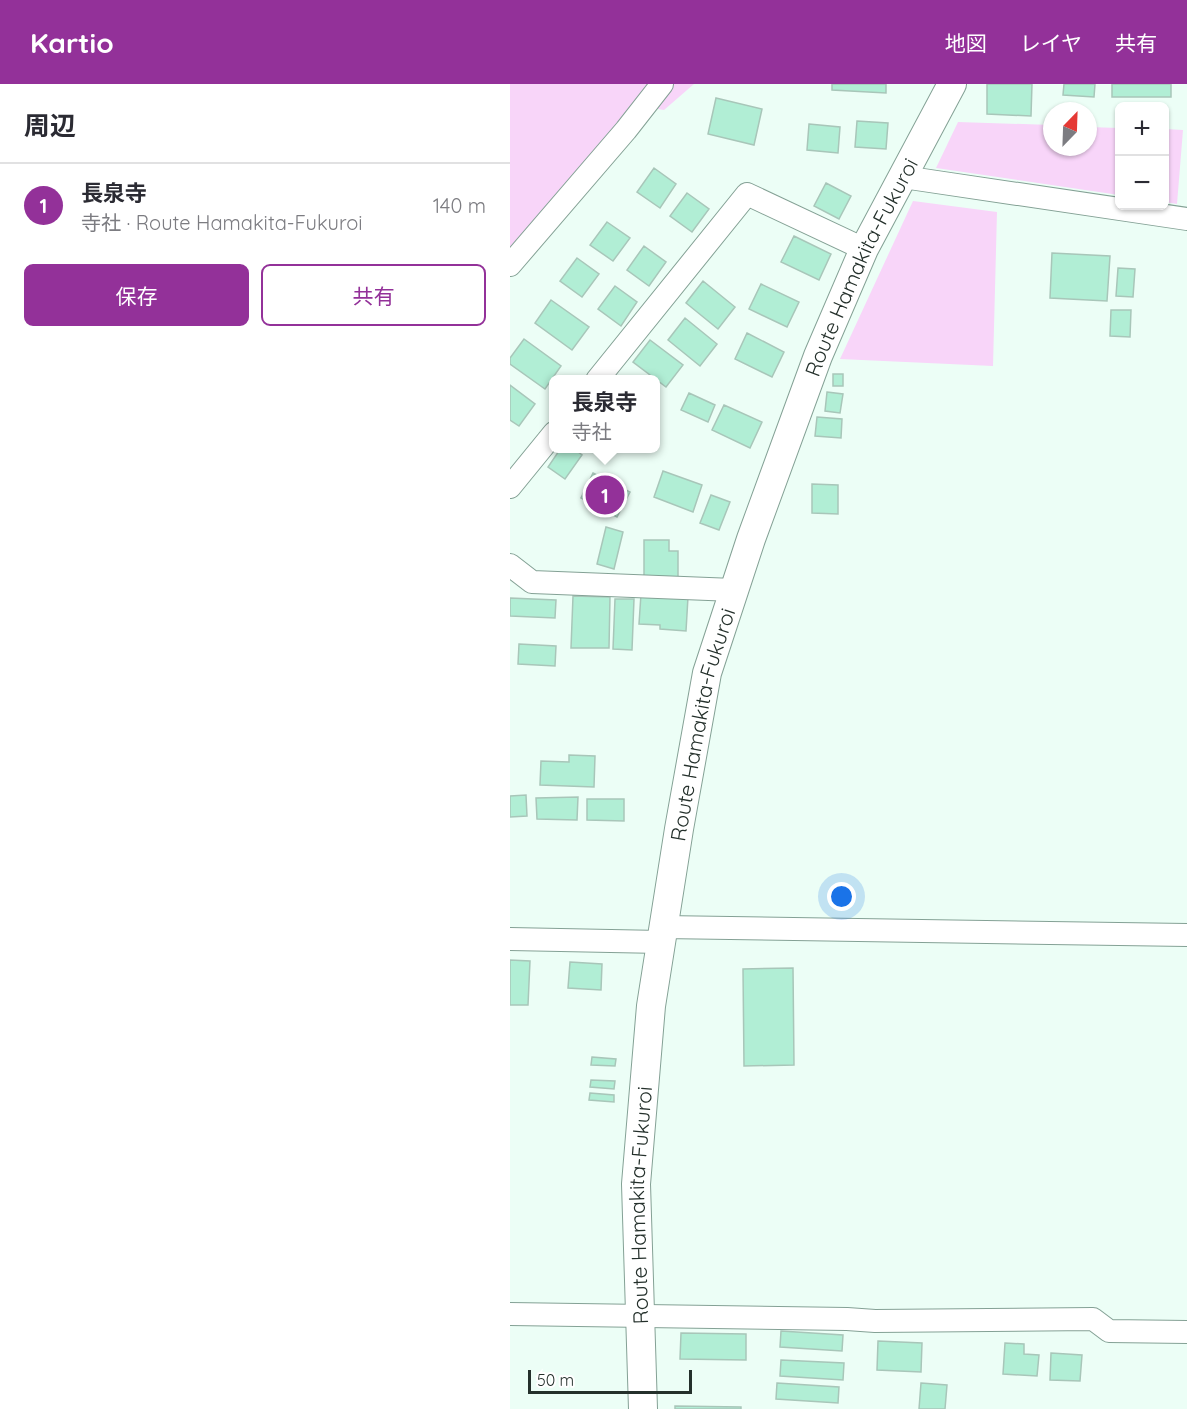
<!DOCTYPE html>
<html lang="ja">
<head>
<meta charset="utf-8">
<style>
  :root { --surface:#fff; --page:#f7f7f7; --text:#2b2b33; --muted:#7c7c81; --line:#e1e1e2; --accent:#933199 }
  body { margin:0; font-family:Quicksand,"Noto Sans JP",sans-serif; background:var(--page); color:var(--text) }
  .controls { position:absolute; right:18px; top:18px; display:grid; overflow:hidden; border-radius:9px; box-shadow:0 2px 4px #0004 }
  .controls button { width:54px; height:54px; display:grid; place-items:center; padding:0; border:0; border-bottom:2px solid var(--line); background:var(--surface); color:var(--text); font:30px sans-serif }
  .compass { position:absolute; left:533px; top:18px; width:54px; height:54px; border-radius:50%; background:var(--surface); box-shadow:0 2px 4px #0004; rotate:23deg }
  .scale { position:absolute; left:18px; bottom:15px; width:164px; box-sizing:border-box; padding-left:6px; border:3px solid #24302b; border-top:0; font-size:16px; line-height:21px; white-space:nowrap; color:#24302b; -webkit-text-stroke:4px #fff; paint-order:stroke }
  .you { position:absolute; left:332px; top:813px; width:21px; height:21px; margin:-15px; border:4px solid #fff; border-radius:50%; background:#1a73e8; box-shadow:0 0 0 9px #1a73e833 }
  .badge { display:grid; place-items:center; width:39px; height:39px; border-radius:50%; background:var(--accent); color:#fff; font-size:20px; font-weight:700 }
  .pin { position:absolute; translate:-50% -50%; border:3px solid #fff; box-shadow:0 2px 6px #0006 }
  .popup { position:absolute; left:39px; top:291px; width:111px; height:78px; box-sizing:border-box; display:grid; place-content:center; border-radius:9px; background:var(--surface); filter:drop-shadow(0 2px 4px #0005); font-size:20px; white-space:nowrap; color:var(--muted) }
  .popup b { font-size:22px; color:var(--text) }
  .popup::after { content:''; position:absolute; left:50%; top:100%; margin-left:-12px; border:12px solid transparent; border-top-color:var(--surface) }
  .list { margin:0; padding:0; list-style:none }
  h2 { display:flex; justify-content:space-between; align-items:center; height:78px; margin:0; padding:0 24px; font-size:26px }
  h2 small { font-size:20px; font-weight:400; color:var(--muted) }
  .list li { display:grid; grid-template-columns:39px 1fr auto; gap:18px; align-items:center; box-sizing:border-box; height:84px; padding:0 24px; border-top:2px solid var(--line) }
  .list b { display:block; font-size:22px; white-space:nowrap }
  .list p { margin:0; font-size:20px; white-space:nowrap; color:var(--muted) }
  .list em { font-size:20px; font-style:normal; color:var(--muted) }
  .actions { display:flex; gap:12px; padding:18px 24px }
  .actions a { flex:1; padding:14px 0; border:2px solid var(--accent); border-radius:9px; text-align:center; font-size:21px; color:var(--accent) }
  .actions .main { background:var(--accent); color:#fff }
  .map { position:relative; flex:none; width:677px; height:1325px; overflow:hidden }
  header { display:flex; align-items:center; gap:36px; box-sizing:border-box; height:84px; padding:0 30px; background:var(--accent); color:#fff }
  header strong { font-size:28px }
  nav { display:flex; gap:33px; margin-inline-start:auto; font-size:21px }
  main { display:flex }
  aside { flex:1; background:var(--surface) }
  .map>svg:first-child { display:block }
  .green { fill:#f8d5f9 }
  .building { fill:#b1eed5; stroke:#a8c6b9; stroke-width:1.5 }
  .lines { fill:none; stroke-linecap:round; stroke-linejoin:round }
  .minor-casing { stroke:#84a195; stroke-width:24 }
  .major-casing { stroke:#84a195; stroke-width:30 }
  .minor { stroke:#fff; stroke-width:22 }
  .major { stroke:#fff; stroke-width:28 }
  .labels { text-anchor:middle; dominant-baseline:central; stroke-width:4.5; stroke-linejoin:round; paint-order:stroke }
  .street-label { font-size:21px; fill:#24302b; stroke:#fff }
</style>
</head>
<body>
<header>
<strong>Kartio</strong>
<nav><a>地図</a><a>レイヤ</a><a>共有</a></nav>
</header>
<main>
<aside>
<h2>周辺<small></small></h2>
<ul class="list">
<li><span class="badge">1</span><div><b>長泉寺</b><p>寺社 · Route Hamakita-Fukuroi</p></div><em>140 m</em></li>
</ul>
<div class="actions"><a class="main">保存</a><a>共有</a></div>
</aside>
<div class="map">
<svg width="677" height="1325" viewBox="0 0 677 1325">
  <rect width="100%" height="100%" fill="#ecfef6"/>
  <path class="green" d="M0,0H152L0,180Z
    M160,0H184L154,26L142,24Z
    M448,38L542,41V63H578V43L609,44V111L426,84Z
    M655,45L673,46L667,120L655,118Z
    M403,117L487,128L483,282L330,275Z"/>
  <path class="building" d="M322,0H376V9L322,6Z
    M477,0H522L521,32L477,30Z
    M554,0H585L584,13L553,11Z
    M602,0H661V13H602Z
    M206,14L252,25L244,61L198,50Z
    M347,37L378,39L376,65L345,63Z
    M299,40L330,43L328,69L297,66Z
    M144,84L166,100L150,124L127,108Z
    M316,99L341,112L329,135L304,122Z
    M177,109L199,125L182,148L160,132Z
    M97,138L120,154L103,177L80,161Z
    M284,152L321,170L309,196L271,178Z
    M134,162L156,178L139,202L117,186Z
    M542,169L600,172L597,217L540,214Z
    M67,174L89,190L72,213L50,197Z
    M608,184L625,185L623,213L606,212Z
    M193,197L225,223L208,245L176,219Z
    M251,200L289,218L277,243L239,225Z
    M105,202L127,218L111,242L88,225Z
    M41,216L79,243L62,266L25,239Z
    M601,226H621L620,253L600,252Z
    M175,234L207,260L190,282L158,256Z
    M237,249L274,268L262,293L225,275Z
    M14,255L51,282L35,305L0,280V274Z
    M140,256L173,281L156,303L123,278Z
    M323,290H333V302H323Z
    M0,301L25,320L9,342L0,336Z
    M317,308L333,310L330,329L315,327Z
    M179,309L205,321L198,338L171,326Z
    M214,321L252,338L240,364L202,346Z
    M307,333L332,335L331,354L305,352Z
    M51,364H63L72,371L55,395L38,383Z
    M153,387L192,401L183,428L144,413Z
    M83,389L120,408L107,433L71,414Z
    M302,400L328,401V430L302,429Z
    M201,411L220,418L209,446L190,439Z
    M96,443L113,448L104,485L87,480Z
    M134,456H159V467H168V493H134Z
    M131,510L178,513L176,547L150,545V541L129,540Z
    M63,512L100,513L99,564H61Z
    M0,514L46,516L45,534L0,532Z
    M105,515H124L122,566L103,565Z
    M9,560L46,562L45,582L8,580Z
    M59,671L85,672L84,703L30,701L31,677L59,678Z
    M16,711L17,732L0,733V712Z
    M68,713L67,736L27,735L26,714Z
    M77,715H114V737L77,736Z
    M0,876L20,877L18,921H0Z
    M60,878L92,880L91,906L58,904Z
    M283,884L284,981L234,982L233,885Z
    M82,973L106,975L105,982L81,981Z
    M81,996L105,997L104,1005L80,1003Z
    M80,1009L104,1011V1018L79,1016Z
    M271,1247L333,1251L332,1267L270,1263Z
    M171,1249L236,1250V1276L170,1275Z
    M368,1257L412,1259L411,1288L367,1286Z
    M495,1259L514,1260V1270L529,1271L527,1292L493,1290Z
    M541,1269L572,1271L570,1297L540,1296Z
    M271,1276L334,1279L333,1296L270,1292Z
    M267,1299L329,1303L328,1319L266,1315Z
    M411,1299L437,1301L435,1325H409Z
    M165,1322L231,1323V1325H165Z"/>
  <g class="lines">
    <defs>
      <path id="minor" d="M393,93L677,135
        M0,181L116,46L152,0
        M87,296L237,110L354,165
        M0,403L44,349
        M0,481L22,498L224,506
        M153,843L677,851
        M0,855L151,858
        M0,1230L337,1235L365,1237L583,1235L599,1247L677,1248"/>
      <g id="major">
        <path id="s1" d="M133,1325L126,1100L141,922L169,745L197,589L241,455L308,272L354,165L442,0"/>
      </g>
    </defs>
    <use href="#minor" class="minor-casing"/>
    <use href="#major" class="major-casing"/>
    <use href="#minor" class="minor"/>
    <use href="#major" class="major"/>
  </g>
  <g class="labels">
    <g class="street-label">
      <text stroke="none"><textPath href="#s1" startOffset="1176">Route Hamakita-Fukuroi</textPath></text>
      <text stroke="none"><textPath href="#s1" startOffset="690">Route Hamakita-Fukuroi</textPath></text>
      <text stroke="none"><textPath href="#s1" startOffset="204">Route Hamakita-Fukuroi</textPath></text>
    </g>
  </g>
</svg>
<div class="controls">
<button>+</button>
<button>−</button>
</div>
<svg class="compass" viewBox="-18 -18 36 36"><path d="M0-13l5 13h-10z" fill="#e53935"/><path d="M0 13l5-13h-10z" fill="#7c7c81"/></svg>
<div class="scale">50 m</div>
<div class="you"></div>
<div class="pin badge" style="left:95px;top:411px">1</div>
<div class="popup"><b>長泉寺</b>寺社</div>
</div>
</main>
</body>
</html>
